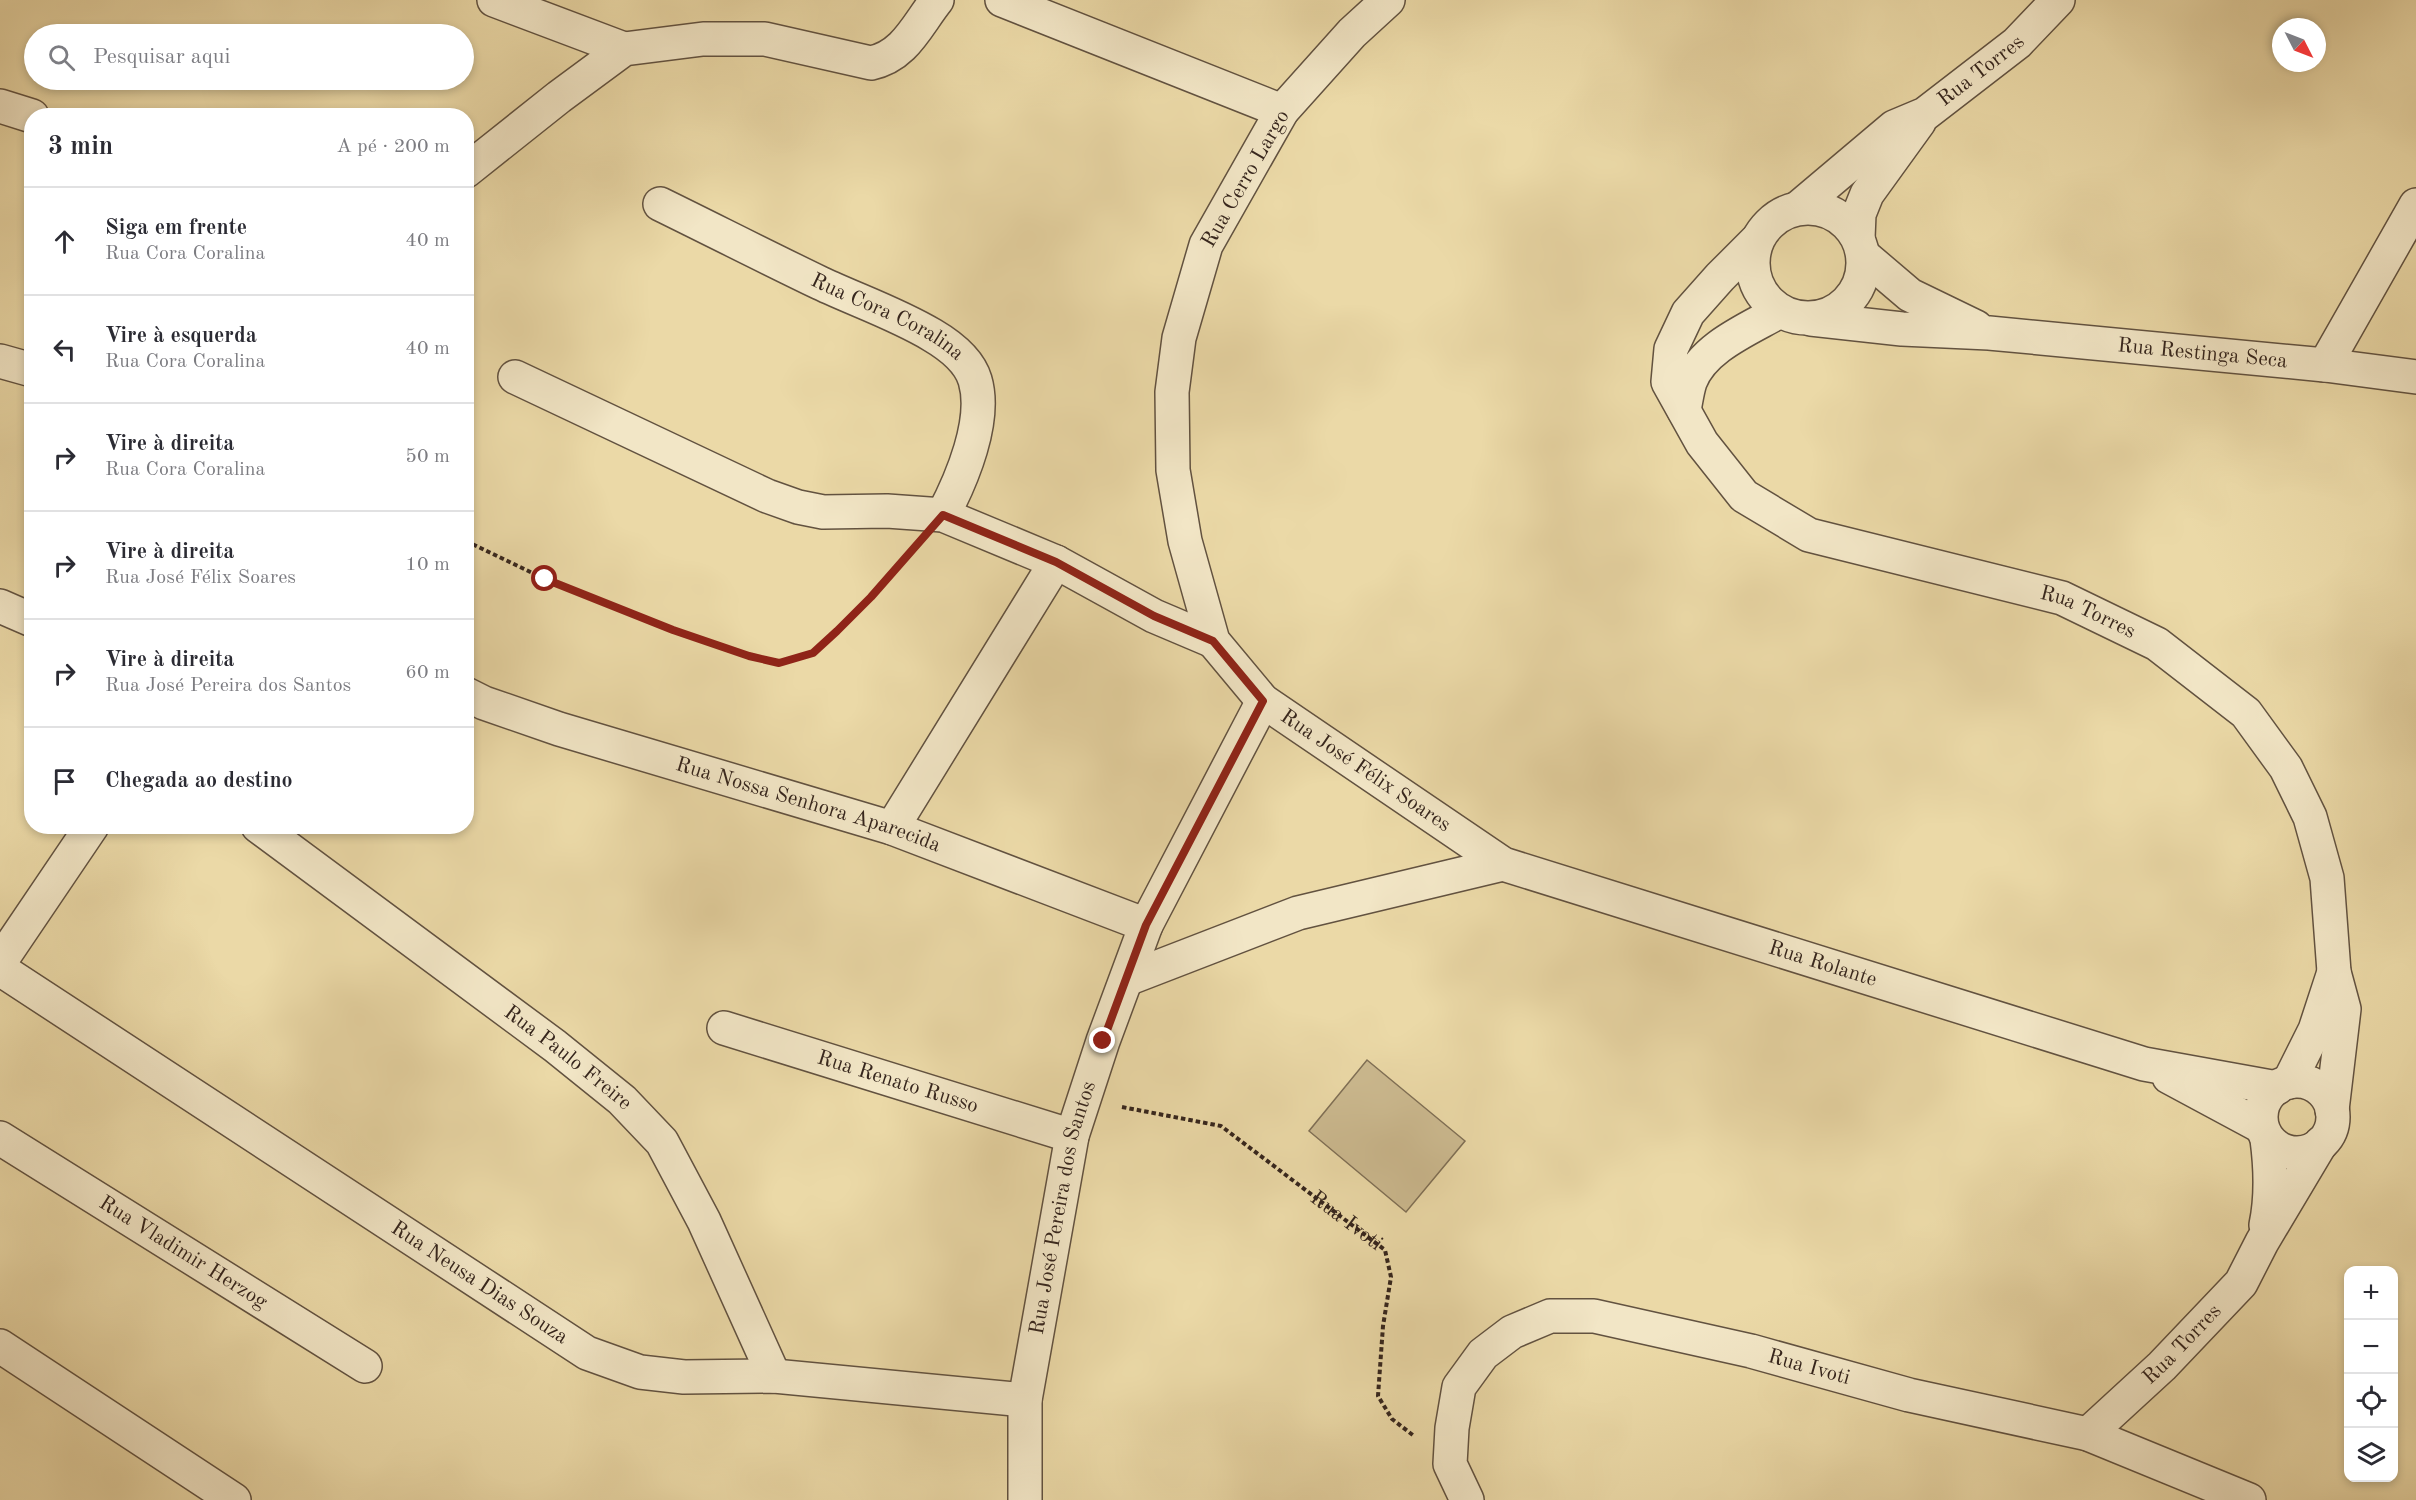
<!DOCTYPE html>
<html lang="pt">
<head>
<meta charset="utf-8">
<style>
  :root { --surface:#fff; --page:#f2f2f3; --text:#2b2b33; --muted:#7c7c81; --line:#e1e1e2 }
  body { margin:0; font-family:"Old Standard TT",serif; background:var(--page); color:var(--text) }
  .controls { position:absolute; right:18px; bottom:18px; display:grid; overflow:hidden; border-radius:12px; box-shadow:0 3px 9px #0003 }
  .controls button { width:54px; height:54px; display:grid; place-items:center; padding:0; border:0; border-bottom:2px solid var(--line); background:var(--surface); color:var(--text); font:30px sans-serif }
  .compass { position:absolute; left:2272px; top:18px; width:54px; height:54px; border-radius:50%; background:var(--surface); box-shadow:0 3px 9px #0003; rotate:132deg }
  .stop { position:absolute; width:18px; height:18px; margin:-14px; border:4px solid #8f2418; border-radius:50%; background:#fff }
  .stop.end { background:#8f2418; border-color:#fff; box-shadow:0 2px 6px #0008 }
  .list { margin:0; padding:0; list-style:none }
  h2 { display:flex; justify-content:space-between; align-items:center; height:78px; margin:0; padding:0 24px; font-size:26px }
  h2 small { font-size:20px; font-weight:400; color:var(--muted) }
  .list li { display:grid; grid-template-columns:39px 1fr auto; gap:18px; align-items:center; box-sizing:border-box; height:108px; padding:0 24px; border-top:2px solid var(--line) }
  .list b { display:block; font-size:22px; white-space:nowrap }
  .list p { margin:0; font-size:20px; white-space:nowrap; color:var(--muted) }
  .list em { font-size:20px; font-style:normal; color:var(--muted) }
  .icon { flex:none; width:33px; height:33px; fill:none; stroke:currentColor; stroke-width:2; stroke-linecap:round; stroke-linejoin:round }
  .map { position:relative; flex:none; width:2416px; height:1500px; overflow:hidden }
  .search { position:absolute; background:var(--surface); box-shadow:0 3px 9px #0003; left:24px; top:24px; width:450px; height:66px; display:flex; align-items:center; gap:15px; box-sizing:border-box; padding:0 21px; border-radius:33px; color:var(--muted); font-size:22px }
  .panel { position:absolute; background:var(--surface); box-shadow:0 3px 9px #0003; left:24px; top:108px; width:450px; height:726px; border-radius:24px }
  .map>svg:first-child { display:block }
  .green { fill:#ccba90; stroke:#807056; stroke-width:1.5 }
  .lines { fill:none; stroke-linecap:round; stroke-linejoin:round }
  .minor-casing { stroke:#625240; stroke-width:36 }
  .path { stroke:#35251d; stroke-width:4; stroke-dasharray:4.5 3; stroke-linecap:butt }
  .minor { stroke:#f2e6c6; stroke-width:33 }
  .route { stroke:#8f2418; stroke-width:8 }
  .labels { text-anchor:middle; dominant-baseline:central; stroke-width:4.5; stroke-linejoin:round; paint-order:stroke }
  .street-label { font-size:21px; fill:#35251d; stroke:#f2e6c6 }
</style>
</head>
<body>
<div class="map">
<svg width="2416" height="1500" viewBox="0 0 2416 1500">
  <rect width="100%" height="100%" fill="#ebd9a7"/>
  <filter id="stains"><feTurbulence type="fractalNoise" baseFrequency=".00333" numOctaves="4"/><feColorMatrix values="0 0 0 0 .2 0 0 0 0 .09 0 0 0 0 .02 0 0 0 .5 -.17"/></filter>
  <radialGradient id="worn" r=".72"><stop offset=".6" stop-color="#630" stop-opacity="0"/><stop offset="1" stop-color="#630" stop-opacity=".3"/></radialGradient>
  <path class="green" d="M1367,1060L1465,1141L1406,1212L1309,1131Z"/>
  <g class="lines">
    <defs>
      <g id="minor">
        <path d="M494,0L624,49"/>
        <path d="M1002,0L1282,111"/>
        <path id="s2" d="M1388,0L1352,33L1282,111L1206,245L1179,338L1172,392L1173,470L1185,541L1213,641L1263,701L1503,864L2144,1064L2277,1088"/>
        <path d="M0,106L32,116"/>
        <path d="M466,171L559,97L624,49L703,39H765L871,63C905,56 917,25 937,0"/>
        <path id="s3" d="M660,204C713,230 766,257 820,283C856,300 897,314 932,335C949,345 969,360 975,380C987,420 962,479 943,515"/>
        <circle cx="1808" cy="263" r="55"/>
        <path id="s4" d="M1798,208L1894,127L1925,114L2017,43L2058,0"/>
        <path d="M1858,238L1859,214L1867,194L1919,122"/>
        <path id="s5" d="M1756,241L1720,277L1688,313L1671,349L1668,382L1702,443L1744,496L1809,535L2062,598L2157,644L2246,713L2286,768L2310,817L2327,878L2334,972L2344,1009L2332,1110"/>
        <path d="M1863,255L1910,295L1976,327"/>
        <path id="s6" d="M1811,319L1902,329L1989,333L2325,365L2416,377"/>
        <path d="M0,361L32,370"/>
        <path d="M2325,365L2416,205"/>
        <path d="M515,377L767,496L798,507L823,512L887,511L943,515L1056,562L1154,616L1213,641"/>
        <path d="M1684,410C1686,401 1687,391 1690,382C1703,347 1749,329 1780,311"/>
        <path d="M0,606L32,620"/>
        <path id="s7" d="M466,694L484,703L559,729L892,828L1146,925"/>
        <path id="s8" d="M258,826L555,1046L622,1100L662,1142L704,1221L774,1376"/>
        <path d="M892,828L1056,562"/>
        <path d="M0,962L92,826"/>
        <path id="s9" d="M0,969L587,1353L640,1372L684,1377L774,1376L1025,1400"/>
        <path d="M1127,979L1298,913L1503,864"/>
        <path id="s10" d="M724,1028L1072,1136"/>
        <path d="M2169,1077L2262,1127"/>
        <circle cx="2297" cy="1117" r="36"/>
        <path d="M2289,1082L2315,1030L2334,972"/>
        <path id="s11" d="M0,1138L365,1366"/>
        <path d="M2266,1225C2272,1196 2271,1169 2267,1139"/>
        <path d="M0,1346L234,1500"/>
        <path id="s12" d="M2088,1434L2162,1366L2241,1283L2262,1242L2321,1143"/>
        <path id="s13" d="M1025,1500V1400L1072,1136L1103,1041L1146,925L1263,701"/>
        <path id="s14" d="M1467,1500L1450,1464L1452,1428L1459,1387L1483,1354L1512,1332L1550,1316H1594L1751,1351L1909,1395L2088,1434L2249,1500"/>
      </g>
    </defs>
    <use href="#minor" class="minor-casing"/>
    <g class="path">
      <path d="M466,541L545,579L673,630L749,656L779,663L813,653L871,597L911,552"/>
      <path id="s1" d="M1122,1107L1221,1126L1385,1250L1391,1277L1383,1326L1378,1396L1392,1419L1414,1436"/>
    </g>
    <use href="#minor" class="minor"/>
  </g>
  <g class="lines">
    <path class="route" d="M545,579L673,630L749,656L779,663L813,653L837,631L871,597L943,515L1056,562L1154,616L1213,641L1263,701L1146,925L1103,1041"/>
  </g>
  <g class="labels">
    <g class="street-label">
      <text stroke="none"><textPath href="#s4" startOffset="230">Rua Torres</textPath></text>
      <text transform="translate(1246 179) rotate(-60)">Rua Cerro Largo</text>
      <text stroke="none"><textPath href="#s3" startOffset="254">Rua Cora Coralina</textPath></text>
      <text stroke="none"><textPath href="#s6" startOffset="393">Rua Restinga Seca</textPath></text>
      <text stroke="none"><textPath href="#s5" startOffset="675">Rua Torres</textPath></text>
      <text stroke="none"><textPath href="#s2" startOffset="915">Rua José Félix Soares</textPath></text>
      <text stroke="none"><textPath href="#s7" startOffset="360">Rua Nossa Senhora Aparecida</textPath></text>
      <text stroke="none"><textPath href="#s2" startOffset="1416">Rua Rolante</textPath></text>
      <text stroke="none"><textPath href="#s8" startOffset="387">Rua Paulo Freire</textPath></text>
      <text stroke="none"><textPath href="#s10" startOffset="182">Rua Renato Russo</textPath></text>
      <text stroke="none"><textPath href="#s13" startOffset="296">Rua José Pereira dos Santos</textPath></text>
      <text stroke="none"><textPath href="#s1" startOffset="258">Rua Ivoti</textPath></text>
      <text stroke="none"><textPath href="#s11" startOffset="216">Rua Vladimir Herzog</textPath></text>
      <text stroke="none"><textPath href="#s9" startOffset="573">Rua Neusa Dias Souza</textPath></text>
      <text stroke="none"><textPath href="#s12" startOffset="130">Rua Torres</textPath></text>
      <text stroke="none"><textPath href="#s14" startOffset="501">Rua Ivoti</textPath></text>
    </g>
  </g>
  <rect width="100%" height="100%" filter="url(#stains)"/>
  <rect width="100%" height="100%" fill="url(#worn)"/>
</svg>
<div class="controls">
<button>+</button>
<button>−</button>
<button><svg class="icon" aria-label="locate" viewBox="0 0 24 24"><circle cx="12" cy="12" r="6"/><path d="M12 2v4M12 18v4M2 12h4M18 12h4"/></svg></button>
<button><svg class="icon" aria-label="layers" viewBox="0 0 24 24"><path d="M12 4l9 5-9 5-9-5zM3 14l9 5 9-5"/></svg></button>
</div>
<svg class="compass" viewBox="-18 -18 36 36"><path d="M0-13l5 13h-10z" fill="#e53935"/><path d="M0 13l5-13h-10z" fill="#7c7c81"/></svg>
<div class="stop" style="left:545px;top:579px"></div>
<div class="stop end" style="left:1103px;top:1041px"></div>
<div class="search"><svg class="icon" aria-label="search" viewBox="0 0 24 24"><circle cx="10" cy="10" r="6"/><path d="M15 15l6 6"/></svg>Pesquisar aqui</div>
<section class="panel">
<h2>3 min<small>A pé · 200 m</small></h2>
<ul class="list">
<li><svg class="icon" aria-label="ahead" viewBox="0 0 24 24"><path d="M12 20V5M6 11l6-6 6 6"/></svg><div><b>Siga em frente</b><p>Rua Cora Coralina</p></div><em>40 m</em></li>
<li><svg class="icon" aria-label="left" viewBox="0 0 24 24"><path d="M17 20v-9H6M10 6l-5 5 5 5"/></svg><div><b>Vire à esquerda</b><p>Rua Cora Coralina</p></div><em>40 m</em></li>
<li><svg class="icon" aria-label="right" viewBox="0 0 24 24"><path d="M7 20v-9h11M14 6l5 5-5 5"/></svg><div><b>Vire à direita</b><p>Rua Cora Coralina</p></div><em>50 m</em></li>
<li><svg class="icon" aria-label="right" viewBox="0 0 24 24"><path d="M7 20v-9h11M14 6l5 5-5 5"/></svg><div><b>Vire à direita</b><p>Rua José Félix Soares</p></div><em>10 m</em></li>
<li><svg class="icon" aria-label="right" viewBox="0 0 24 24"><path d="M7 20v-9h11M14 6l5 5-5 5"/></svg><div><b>Vire à direita</b><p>Rua José Pereira dos Santos</p></div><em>60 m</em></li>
<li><svg class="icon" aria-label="arrive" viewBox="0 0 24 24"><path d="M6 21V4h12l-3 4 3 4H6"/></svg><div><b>Chegada ao destino</b></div></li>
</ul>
</section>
</div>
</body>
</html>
